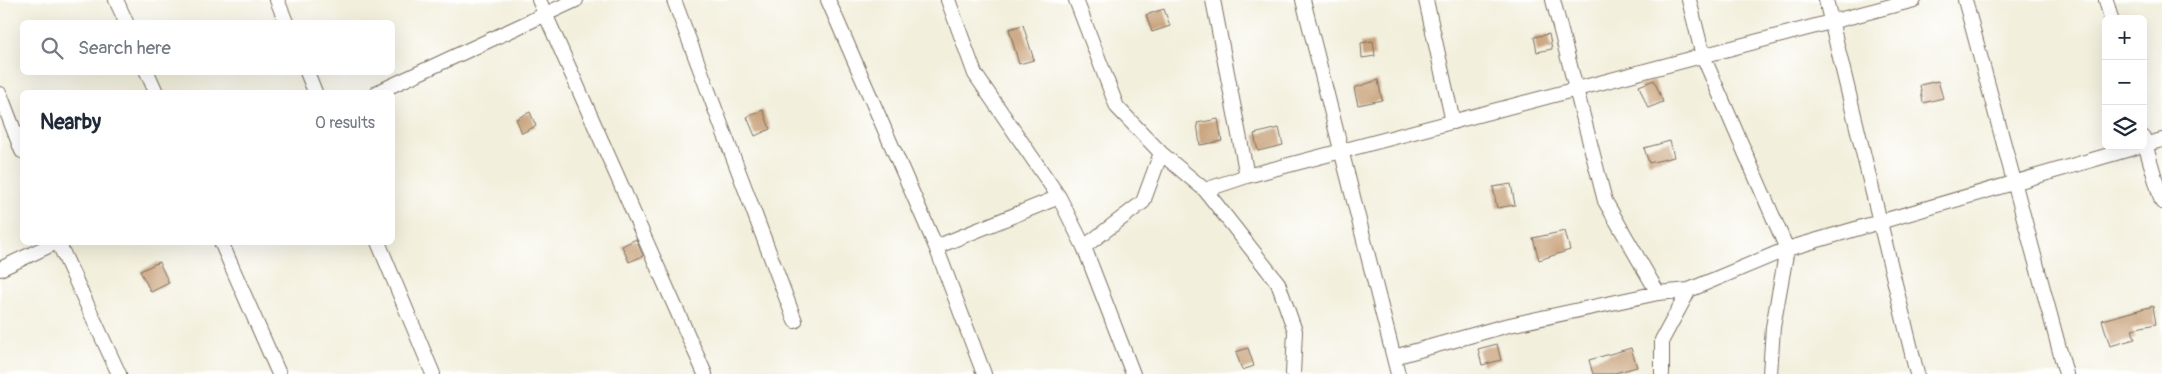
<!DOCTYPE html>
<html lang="en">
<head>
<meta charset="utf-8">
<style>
  :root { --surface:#fff; --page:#f2f2f3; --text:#1f2937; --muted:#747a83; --line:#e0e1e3 }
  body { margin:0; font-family:Pangolin,sans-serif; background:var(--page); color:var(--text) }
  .controls { position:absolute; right:15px; top:15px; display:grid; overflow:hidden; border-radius:8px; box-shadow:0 5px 20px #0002 }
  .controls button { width:45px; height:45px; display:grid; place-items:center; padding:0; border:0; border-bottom:1px solid var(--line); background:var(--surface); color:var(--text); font:25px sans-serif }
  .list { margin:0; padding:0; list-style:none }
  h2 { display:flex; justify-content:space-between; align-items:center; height:65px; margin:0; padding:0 20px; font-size:21px }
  h2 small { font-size:16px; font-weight:400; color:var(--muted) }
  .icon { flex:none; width:28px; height:28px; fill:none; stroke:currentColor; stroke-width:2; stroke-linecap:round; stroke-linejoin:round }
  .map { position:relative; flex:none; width:2162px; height:374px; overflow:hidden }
  .search { position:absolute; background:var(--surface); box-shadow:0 5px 20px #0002; left:20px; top:20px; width:375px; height:55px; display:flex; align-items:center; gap:12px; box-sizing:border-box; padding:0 18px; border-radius:8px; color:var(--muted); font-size:19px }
  .panel { position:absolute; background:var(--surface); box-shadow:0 5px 20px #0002; left:20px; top:90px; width:375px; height:155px; border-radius:8px }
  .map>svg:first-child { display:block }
  .building { fill:#c7a078 }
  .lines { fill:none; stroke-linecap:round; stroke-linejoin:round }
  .minor-casing { stroke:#7b6f60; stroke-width:16 }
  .minor { stroke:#fff; stroke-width:14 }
</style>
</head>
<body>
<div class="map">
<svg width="2162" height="374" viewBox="0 0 2162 374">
  <rect width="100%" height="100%" fill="#fff"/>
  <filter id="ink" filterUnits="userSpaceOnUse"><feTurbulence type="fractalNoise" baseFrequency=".02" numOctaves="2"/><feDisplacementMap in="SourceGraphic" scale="10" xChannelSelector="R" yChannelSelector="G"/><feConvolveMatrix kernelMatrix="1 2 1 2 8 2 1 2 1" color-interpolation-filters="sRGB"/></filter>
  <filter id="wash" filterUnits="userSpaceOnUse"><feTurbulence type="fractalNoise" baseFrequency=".0096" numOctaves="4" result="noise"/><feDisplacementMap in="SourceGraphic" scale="20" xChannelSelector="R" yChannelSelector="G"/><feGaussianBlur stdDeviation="1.12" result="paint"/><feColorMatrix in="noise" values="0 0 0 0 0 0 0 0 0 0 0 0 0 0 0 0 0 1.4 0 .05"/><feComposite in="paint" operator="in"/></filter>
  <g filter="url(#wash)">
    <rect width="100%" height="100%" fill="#f2efdc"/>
    <g id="blocks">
      <path class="building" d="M1164,9L1170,26L1152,32L1146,15Z
        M1023,25L1034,60L1019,64L1009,29Z
        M1549,34L1552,49L1537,52L1534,37Z
        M1373,41L1375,56L1362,58L1361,43Z
        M1378,80L1382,100L1358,105L1354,88Z
        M1654,80L1663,102L1648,108L1639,86Z
        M1938,81L1943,98L1923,103L1920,85Z
        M763,110L770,129L755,136L747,117Z
        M530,112L536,126L522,133L516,119Z
        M1218,119L1222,141L1200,145L1197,123Z
        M1279,128L1283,145L1258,151L1254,134Z
        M1670,141L1674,157L1649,163L1644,148Z
        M1511,184L1515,205L1497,208L1493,187Z
        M1565,231L1570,250L1539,260L1533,238Z
        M636,239L643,256L629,262L622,246Z
        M159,262L169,283L151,292L140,271Z
        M2153,306L2156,324L2132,329L2135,339L2110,346L2102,320Z
        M1497,344L1501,360L1482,365L1478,349Z
        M1248,348L1254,366L1242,370L1236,352Z
        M1631,348L1637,367L1611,374H1593L1589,360Z"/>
    </g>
  </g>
  <g filter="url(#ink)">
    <use href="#blocks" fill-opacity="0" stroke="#7b6f60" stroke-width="1"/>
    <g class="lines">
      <defs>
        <path id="minor" d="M116,0L126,22
          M277,0L286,22
          M539,0L705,374
          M674,0L795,321
          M828,0L936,247L984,374
          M948,0L975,74L1059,197L1084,247L1143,202L1161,153
          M1076,0L1117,107L1161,153L1205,190L1278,283L1295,331L1293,374
          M1213,0L1247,176
          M1303,0L1398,374
          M1426,0L1453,122
          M1553,0L1605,201L1658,293
          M1689,0L1703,56L1787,249L1773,327L1770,374
          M1826,0L1917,374
          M1965,0L2066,374
          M2106,0L2111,19
          M147,72L156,92
          M307,72L315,92
          M378,92L576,0
          M0,94L22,151
          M2143,137L2162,202
          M2143,145L2162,140
          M1205,190L1247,176L1914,0
          M58,242L119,374
          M221,242L279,374
          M378,242L433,374
          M936,247L1059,197
          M1084,247L1133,374
          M0,269L57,242
          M1394,357L1505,326L1658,293L1689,290L1787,249L2140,146
          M1662,374V340L1689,290"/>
      </defs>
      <use href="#minor" class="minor-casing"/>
      <use href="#minor" class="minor"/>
    </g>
  </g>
</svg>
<div class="controls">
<button>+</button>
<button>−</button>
<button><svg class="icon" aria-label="layers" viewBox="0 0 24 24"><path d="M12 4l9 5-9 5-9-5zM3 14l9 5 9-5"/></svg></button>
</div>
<div class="search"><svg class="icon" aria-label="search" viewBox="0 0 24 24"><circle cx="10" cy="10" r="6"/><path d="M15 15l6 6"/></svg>Search here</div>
<section class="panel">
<h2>Nearby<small>0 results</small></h2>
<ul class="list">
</ul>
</section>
</div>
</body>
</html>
